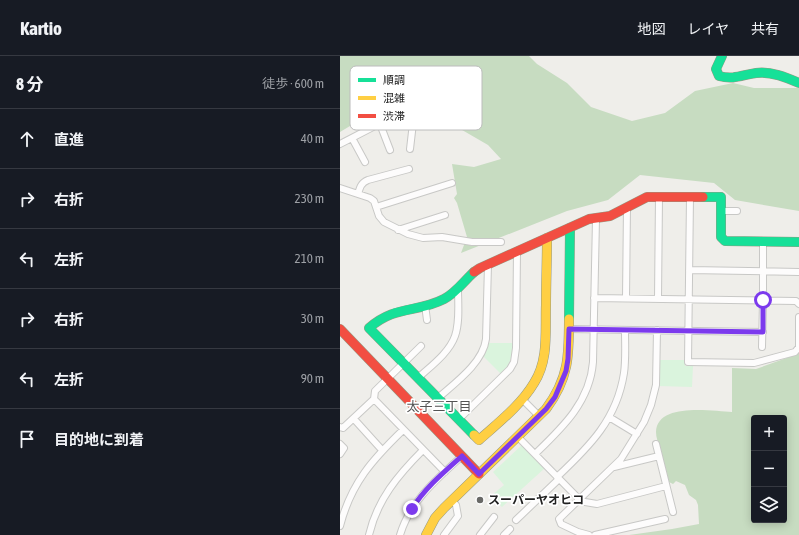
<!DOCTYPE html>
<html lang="ja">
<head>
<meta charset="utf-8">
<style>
  :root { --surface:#171b24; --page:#20242c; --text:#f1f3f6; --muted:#9ea1a6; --line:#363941 }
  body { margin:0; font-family:"Asap Condensed","Noto Sans JP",sans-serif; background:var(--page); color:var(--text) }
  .controls { position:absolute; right:12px; bottom:12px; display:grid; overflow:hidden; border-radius:4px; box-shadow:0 2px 10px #0003 }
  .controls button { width:36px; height:36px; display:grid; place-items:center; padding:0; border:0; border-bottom:1px solid var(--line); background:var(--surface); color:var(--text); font:20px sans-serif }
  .stop { position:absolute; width:12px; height:12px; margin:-9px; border:3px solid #7c3aed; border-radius:50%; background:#fff }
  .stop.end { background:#7c3aed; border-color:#fff; box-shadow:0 1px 4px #0008 }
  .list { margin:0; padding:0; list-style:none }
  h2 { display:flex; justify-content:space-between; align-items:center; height:52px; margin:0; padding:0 16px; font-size:17px }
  h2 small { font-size:13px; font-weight:400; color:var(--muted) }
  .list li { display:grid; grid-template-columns:26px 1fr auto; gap:12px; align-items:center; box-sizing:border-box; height:60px; padding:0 16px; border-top:1px solid var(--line) }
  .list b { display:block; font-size:15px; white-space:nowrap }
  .list em { font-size:13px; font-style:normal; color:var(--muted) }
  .icon { flex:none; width:22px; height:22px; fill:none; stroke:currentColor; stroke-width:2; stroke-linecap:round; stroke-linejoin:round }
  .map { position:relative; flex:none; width:459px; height:479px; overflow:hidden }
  header { display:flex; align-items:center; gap:24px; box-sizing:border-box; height:56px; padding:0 20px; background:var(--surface); border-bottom:1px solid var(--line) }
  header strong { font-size:19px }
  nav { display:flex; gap:22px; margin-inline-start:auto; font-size:14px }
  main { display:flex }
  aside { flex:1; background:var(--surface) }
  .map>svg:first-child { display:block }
  .forest { fill:#c7dcc1; fill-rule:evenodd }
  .park { fill:#daf4dd }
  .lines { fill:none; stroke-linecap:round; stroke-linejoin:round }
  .street-casing { stroke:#c8c8c6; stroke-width:8 }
  .fast-casing { stroke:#959982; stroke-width:10 }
  .slow-casing { stroke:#959982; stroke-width:10 }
  .jam-casing { stroke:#959982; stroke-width:10 }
  .street { stroke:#fdfcfc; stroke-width:6 }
  .fast { stroke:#16e098; stroke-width:9 }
  .slow { stroke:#ffcf43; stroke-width:9 }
  .jam { stroke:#f24e42; stroke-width:9 }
  .route { stroke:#7c3aed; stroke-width:5 }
  .poi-dot { fill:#696967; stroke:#fff; stroke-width:1.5 }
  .labels { text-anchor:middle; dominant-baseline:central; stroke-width:3.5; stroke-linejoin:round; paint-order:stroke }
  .poi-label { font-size:12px; font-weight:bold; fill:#212121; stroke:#fff; text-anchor:start }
  .neighbourhood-label { font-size:13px; fill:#545454; stroke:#fff }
  .key { fill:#fff; stroke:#bcbcbc; stroke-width:1 }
  .key-label { font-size:11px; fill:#212121 }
</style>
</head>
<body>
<header>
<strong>Kartio</strong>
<nav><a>地図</a><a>レイヤ</a><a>共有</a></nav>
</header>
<main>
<aside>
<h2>8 分<small>徒歩 · 600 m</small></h2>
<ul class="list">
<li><svg class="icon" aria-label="ahead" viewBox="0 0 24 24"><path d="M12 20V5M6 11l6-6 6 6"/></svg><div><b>直進</b></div><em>40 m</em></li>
<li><svg class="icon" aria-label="right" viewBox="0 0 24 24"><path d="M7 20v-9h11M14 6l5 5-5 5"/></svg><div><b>右折</b></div><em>230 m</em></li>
<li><svg class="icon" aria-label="left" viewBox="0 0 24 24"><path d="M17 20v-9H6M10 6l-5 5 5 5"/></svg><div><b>左折</b></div><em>210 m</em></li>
<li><svg class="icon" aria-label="right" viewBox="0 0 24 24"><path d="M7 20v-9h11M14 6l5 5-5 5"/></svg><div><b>右折</b></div><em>30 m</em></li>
<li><svg class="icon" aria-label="left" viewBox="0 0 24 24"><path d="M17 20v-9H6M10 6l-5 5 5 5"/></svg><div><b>左折</b></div><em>90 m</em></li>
<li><svg class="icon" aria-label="arrive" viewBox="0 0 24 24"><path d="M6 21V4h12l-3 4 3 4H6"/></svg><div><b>目的地に到着</b></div></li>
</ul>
</aside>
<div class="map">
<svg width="459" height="479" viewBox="0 0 459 479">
  <rect width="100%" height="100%" fill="#efeeea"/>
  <path class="forest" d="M0,0H189L197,8L227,27L251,51L292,65L325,57L355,35L393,27L414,32H459V155L395,144L374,127L300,119L268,144L227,155L121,197L127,181L117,147L114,142L117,138L112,108L134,111L161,103L148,89L110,67L76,60L45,49L0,76Z
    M459,295V479H289L332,473L359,468L358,449L356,444L349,439L345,429L336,425L333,428L327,425C324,414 322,403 320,391C318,387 316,381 316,376C317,346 372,355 392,356V312L416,313L455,299ZM414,362H444V464H414Z"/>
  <path class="park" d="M148,287H173C172,300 171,309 161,318L143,300Z
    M320,304H345V310H353L352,331L318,330L320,318Z
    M183,388L205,412L162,451L151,440L164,429L153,416Z"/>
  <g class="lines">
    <defs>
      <path id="street" d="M40,68L50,94
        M12,82L25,106
        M0,88L33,71L48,64L73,67L70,93
        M0,132L30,142L34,145L39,160L44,166L68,178L83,182L102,181L132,186H161
        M18,138C20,131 21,127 28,124L69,113
        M350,141L348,306L414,307L455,296L459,291V261
        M36,151L112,127
        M381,155H397
        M58,174L105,159
        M349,214L459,216
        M423,234V186
        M254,242L456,245L459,248
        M286,242L287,151
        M318,243L319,141
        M85,249L87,264
        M229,273L423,276
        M422,291L423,244
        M78,322C91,310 109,297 115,280C120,266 118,247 118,232
        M98,342C115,327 143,307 146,283L148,209
        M34,343L105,416
        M182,343L199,360
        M269,361L297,378
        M14,363L42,394
        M119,363L170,313L174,306L176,292L177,195
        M0,371L3,372L34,343L35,335L81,290
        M178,381L239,443L245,446L257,448L326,430
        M0,388L4,392L0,398
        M316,388L333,456
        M195,398C222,372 250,346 253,306L256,163
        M274,411L319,400
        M217,421C250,390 277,363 284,317C286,303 285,288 285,274
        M176,464L219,423
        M0,470C11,427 33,403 63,374
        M29,479C37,444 58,419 83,394
        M60,479C70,445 97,423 122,400
        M104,479L118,460L116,449L112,444
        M140,479L154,461
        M164,479L170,473
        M249,479L238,476L221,468L219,463L281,403L304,366L311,349L316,329L317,274
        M255,479L325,463"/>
      <path id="fast" d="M382,0L376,13L379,20C394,24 402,19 416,17C431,15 446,21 459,27
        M363,141H381V181L385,185L459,186
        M229,263L230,172
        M134,379L29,272C55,249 77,257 104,243C116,237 124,225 134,216"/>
      <path id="slow" d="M134,379L139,384C158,367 181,349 194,327C209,304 205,275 206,249C206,227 207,204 207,182
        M86,479L95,462L104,452L206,353C229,322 229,300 229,263"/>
      <path id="jam" d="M134,216L140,212L249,163L270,160L307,141H363
        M0,273L139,418"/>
    </defs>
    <use href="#street" class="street-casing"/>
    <use href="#fast" class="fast-casing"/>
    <use href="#slow" class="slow-casing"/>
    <use href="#jam" class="jam-casing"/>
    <use href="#street" class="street"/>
    <use href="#fast" class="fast"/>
    <use href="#slow" class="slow"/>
    <use href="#jam" class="jam"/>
  </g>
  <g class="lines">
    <path class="route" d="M72,453C84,433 104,416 122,400L139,418L206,353L215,341L226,315L228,303L229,273L423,276V244"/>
  </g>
  <circle class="poi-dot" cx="140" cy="444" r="4"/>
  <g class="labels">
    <g class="poi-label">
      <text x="148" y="444">スーパーヤオヒコ</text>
    </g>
    <g class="neighbourhood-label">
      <text x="99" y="350">太子三丁目</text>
    </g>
  </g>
  <rect x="10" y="10" width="132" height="64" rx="6" class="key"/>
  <rect x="18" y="22" width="18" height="4" fill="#16e098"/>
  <rect x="18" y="40" width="18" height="4" fill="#ffcf43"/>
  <rect x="18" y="58" width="18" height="4" fill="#f24e42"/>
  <g class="key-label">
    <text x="43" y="28">順調</text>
    <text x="43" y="46">混雑</text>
    <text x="43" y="64">渋滞</text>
  </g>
</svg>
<div class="controls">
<button>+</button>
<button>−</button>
<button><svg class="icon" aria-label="layers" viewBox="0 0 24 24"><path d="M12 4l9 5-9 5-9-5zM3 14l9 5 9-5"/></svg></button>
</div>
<div class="stop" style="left:423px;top:244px"></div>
<div class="stop end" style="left:72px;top:453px"></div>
</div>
</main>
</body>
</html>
